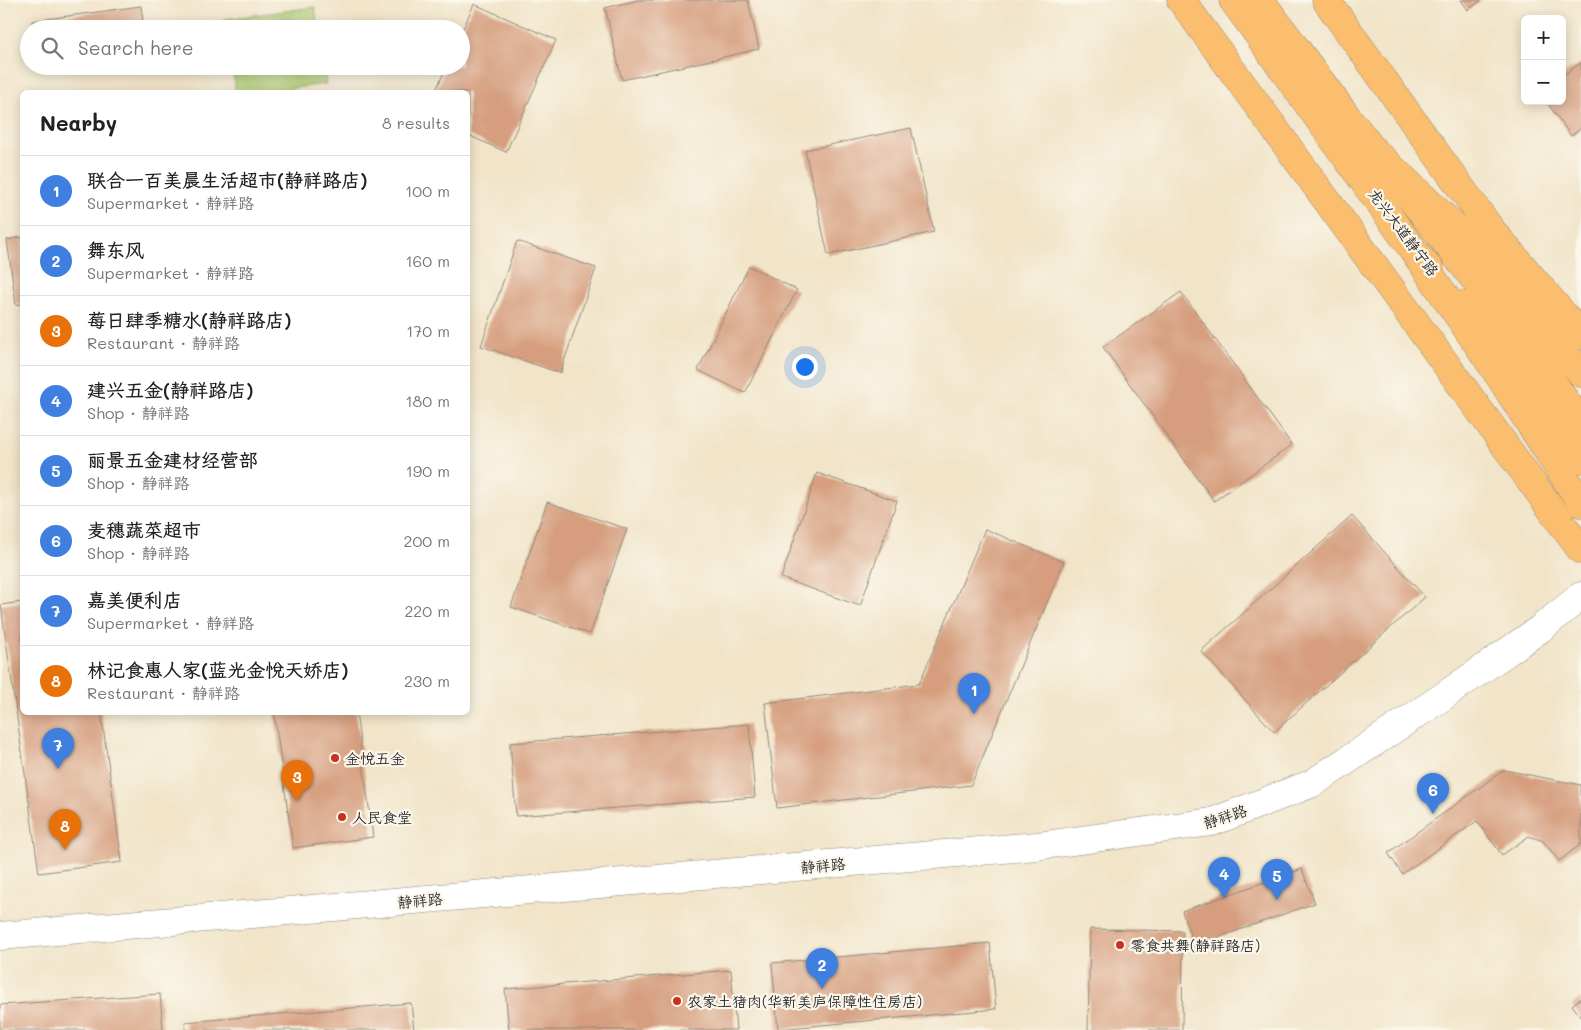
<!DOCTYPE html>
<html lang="en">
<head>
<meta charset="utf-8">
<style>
  :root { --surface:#fff; --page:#f6f6f6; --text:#222; --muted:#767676; --line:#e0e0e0; --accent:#0f766e }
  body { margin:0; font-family:Mali,"LXGW WenKai TC",sans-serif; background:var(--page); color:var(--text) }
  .controls { position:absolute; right:15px; top:15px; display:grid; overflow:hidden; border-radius:8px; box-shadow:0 2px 12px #0003 }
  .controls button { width:45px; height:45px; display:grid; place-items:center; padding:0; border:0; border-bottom:1px solid var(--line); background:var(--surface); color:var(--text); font:25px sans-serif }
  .you { position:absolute; left:804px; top:366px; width:18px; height:18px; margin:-12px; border:4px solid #fff; border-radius:50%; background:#1a73e8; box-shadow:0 0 0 8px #1a73e833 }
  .badge { display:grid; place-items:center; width:32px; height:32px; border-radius:50%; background:var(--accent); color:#fff; font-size:16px; font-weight:700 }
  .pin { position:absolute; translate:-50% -41px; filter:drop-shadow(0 1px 2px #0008) }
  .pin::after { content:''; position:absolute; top:26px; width:18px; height:15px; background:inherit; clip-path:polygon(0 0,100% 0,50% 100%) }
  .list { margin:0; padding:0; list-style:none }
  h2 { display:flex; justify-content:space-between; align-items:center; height:65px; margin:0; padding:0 20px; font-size:21px }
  h2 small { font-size:16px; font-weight:400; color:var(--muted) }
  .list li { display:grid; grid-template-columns:32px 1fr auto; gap:15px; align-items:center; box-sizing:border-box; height:70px; padding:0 20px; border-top:1px solid var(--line) }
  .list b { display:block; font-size:19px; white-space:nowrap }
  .list p { margin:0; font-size:16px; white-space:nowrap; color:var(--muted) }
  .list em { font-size:16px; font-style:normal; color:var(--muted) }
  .icon { flex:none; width:28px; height:28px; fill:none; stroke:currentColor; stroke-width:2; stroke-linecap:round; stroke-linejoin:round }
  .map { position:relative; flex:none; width:1581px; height:1030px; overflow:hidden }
  .search { position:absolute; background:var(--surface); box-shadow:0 2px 12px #0003; left:20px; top:20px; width:450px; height:55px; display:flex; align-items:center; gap:12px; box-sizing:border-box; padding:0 18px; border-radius:28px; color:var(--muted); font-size:19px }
  .panel { position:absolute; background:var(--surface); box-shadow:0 2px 12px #0003; left:20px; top:90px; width:450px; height:625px; border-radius:8px }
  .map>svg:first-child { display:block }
  .green { fill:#abc970; stroke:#6b7a4e }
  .building { fill:#d69e7e }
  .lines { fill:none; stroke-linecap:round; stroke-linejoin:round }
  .minor-casing { stroke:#8e887a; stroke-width:29 }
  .major-casing { stroke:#8e887a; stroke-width:29 }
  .highway-casing { stroke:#8e887a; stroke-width:29 }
  .minor { stroke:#fff; stroke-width:28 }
  .major { stroke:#fbbe6e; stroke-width:28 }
  .highway { stroke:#fbbe6e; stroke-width:28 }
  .poi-dot { fill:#c8321e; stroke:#fbf7ec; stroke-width:2 }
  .labels { text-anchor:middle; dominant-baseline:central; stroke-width:4.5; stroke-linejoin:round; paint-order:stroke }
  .street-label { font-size:15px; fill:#2b2b2b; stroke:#fbf7ec }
  .poi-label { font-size:15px; fill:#2b2b2b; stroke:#fbf7ec; text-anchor:start }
</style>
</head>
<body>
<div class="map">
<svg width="1581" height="1030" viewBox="0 0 1581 1030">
  <rect width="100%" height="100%" fill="#fbf7ec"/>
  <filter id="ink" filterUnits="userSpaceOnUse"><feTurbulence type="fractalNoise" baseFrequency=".02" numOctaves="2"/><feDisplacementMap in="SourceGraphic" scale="10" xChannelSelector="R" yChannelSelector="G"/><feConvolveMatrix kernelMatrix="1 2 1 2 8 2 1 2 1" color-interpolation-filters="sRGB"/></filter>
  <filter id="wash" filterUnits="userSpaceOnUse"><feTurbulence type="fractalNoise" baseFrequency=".0096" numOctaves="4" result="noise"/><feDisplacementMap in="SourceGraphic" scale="20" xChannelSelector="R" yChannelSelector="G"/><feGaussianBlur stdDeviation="1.12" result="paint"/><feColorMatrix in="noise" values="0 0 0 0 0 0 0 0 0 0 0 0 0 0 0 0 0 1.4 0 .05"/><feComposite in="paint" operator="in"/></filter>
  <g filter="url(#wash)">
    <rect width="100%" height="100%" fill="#f1e4c8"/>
    <path class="green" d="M315,7L318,29H227L225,19Z
      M232,66H323L326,84L259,92H236Z"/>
    <g id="blocks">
      <path class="building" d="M638,0H748L759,49L622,80L605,8Z
        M1461,0H1482L1468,10Z
        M474,4L556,40L506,152L468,135V92H435L447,66H461V33Z
        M141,6L144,29H33L32,21Z
        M1581,63V128L1571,136L1546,101H1562V76Z
        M39,66H66V67L39,71Z
        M911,128L934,232L828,255L805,150Z
        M22,237V304L16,305L7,240Z
        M517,241L596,268L560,373L481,346Z
        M749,266L797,290L745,393L698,370Z
        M1181,292L1292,445L1214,501L1103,347Z
        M817,473L897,501L860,606L781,578Z
        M547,502L627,529L590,634L511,607Z
        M1352,516L1425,597L1274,732L1201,651Z
        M985,529L1064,562L971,785L777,808L765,703L919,684Z
        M22,602V712H101L122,862L39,873L1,605Z
        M274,712H356L373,837L293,848Z
        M749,724L755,797L516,816L510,743Z
        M1504,770L1581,785V844L1559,861L1543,841L1529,836L1502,855L1477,821L1402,874L1388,853Z
        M1302,869L1315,903L1194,946L1182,911Z
        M1090,929L1183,931L1182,1030H1088Z
        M990,943L996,1009L778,1029L772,963Z
        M731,970L736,1030H509L505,989Z
        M160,994L163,1030H0V1005Z
        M1581,998V1017L1572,1005Z
        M411,1003L414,1030H186L185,1022Z"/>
    </g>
  </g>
  <g filter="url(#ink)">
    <use href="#blocks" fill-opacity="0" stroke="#8e887a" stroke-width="1"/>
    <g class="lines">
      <defs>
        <path id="minor" d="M0,936L1037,846L1212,822L1313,783L1438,700L1540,629L1581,596"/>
        <path id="major" d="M1181,0L1581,550
          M1233,0L1414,251L1430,269
          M1260,0L1344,113L1530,350
          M1326,0L1492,231L1581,335
          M1462,305L1516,367"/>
        <path id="highway" d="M1375,152L1458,230L1550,334L1581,373
          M1414,251L1498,374L1581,503
          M1530,350L1581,423
          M1516,367L1581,459"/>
      </defs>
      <use href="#minor" class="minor-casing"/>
      <use href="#major" class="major-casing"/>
      <use href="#highway" class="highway-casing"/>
      <use href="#minor" class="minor"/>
      <use href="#major" class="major"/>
      <use href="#highway" class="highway"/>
    </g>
  </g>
  <g class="poi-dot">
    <circle cx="335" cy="758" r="5"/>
    <circle cx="342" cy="817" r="5"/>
    <circle cx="1120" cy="945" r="5"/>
    <circle cx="677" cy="1001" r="5"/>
  </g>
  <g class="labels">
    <g class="street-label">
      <text transform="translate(1404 232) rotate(53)">龙兴大道静宁路</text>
      <text transform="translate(1225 816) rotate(-18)">静祥路</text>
      <text transform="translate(823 865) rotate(-5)">静祥路</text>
      <text transform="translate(420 900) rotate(-5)">静祥路</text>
    </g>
    <g class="poi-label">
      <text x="345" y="758">金悦五金</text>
      <text x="352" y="817">人民食堂</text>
      <text x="1130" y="945">零食共舞(静祥路店)</text>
      <text x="687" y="1001">农家土猪肉(华新美庐保障性住房店)</text>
    </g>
  </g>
</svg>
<div class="controls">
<button>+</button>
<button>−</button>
</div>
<div class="you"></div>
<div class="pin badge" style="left:974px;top:714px;background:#3f7fe0">1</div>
<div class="pin badge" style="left:822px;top:989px;background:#3f7fe0">2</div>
<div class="pin badge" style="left:297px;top:801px;background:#e8710a">3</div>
<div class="pin badge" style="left:1224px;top:898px;background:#3f7fe0">4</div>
<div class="pin badge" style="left:1277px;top:900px;background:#3f7fe0">5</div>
<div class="pin badge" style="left:1433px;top:814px;background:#3f7fe0">6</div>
<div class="pin badge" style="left:58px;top:769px;background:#3f7fe0">7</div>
<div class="pin badge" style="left:65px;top:850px;background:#e8710a">8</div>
<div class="search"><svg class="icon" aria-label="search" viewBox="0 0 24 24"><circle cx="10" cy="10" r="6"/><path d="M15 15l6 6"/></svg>Search here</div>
<section class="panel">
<h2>Nearby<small>8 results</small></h2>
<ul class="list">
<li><span class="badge" style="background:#3f7fe0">1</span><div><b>联合一百美晨生活超市(静祥路店)</b><p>Supermarket · 静祥路</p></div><em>100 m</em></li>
<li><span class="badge" style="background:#3f7fe0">2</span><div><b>舞东风</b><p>Supermarket · 静祥路</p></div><em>160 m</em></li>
<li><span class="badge" style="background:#e8710a">3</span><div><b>莓日肆季糖水(静祥路店)</b><p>Restaurant · 静祥路</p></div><em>170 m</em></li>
<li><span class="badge" style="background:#3f7fe0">4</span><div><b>建兴五金(静祥路店)</b><p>Shop · 静祥路</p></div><em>180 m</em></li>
<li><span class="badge" style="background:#3f7fe0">5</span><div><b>丽景五金建材经营部</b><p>Shop · 静祥路</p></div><em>190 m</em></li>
<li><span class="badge" style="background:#3f7fe0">6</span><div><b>麦穗蔬菜超市</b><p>Shop · 静祥路</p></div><em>200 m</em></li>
<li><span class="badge" style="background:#3f7fe0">7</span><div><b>嘉美便利店</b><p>Supermarket · 静祥路</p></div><em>220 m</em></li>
<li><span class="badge" style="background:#e8710a">8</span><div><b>林记食惠人家(蓝光金悦天娇店)</b><p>Restaurant · 静祥路</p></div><em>230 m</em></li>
</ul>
</section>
</div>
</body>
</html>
